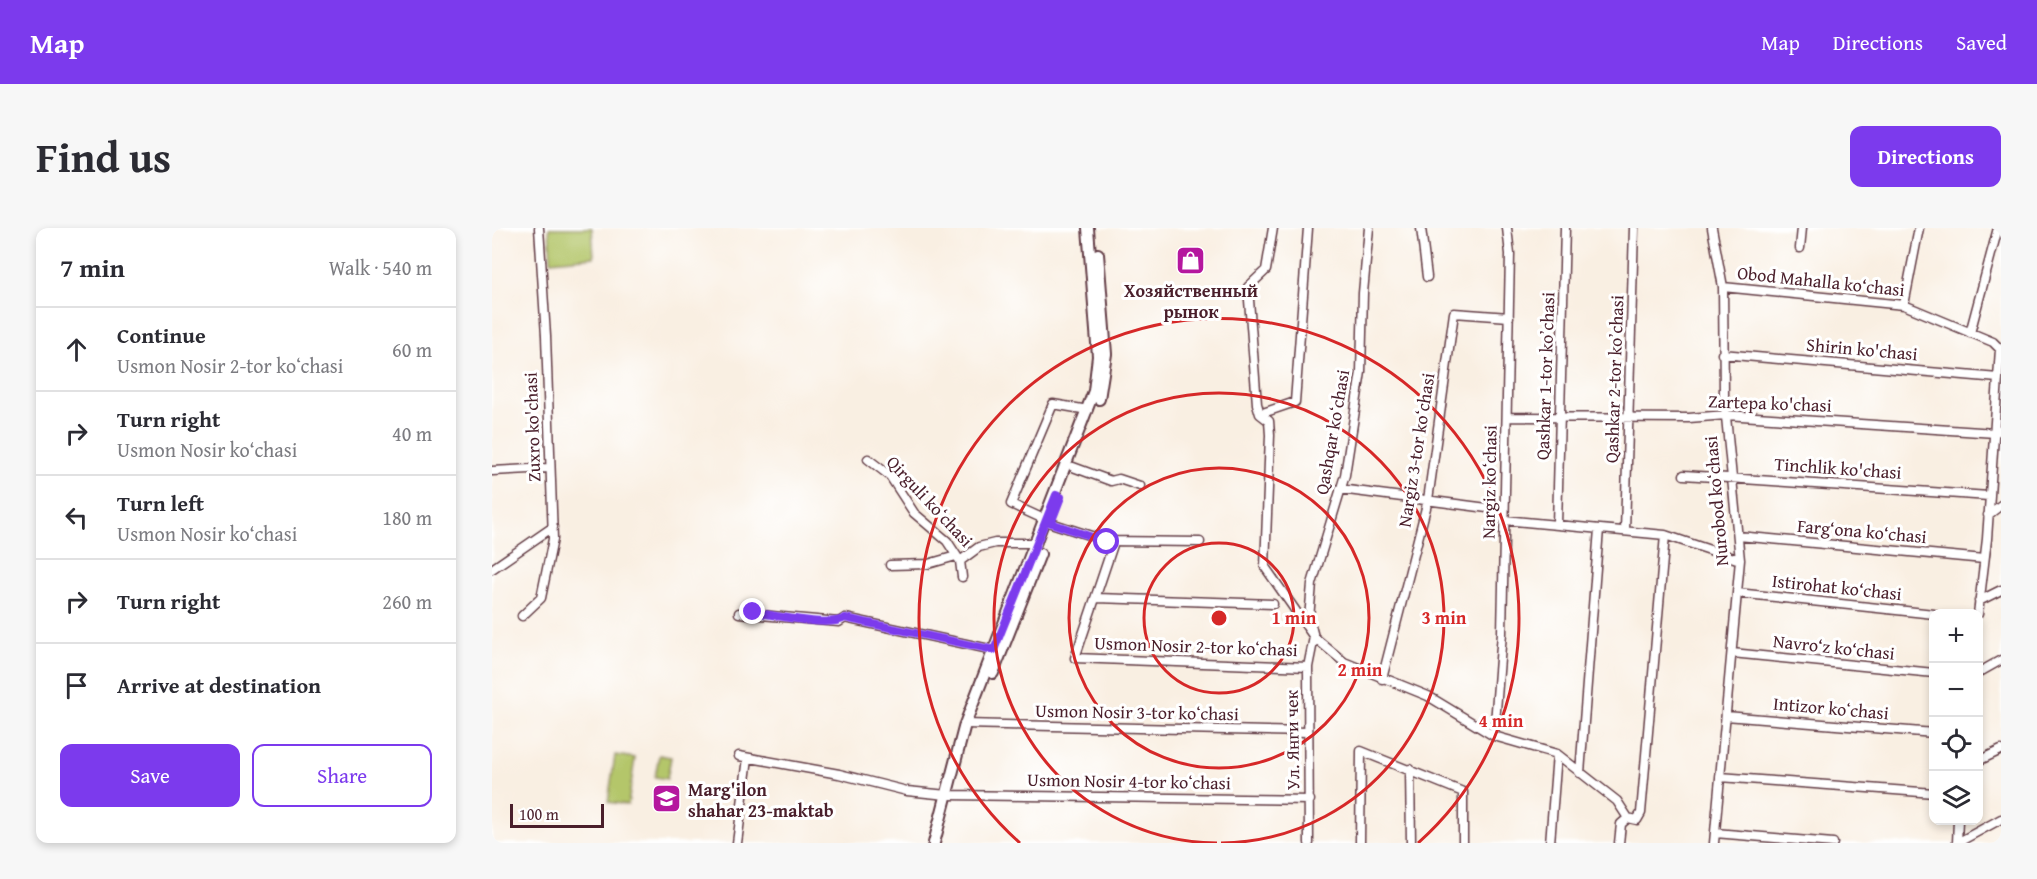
<!DOCTYPE html>
<html lang="en">
<head>
<meta charset="utf-8">
<style>
  :root { --surface:#fff; --page:#f7f7f7; --text:#2b2b33; --muted:#7c7c81; --line:#e1e1e2; --accent:#7c3aed }
  body { margin:0; font-family:"Gentium Book Plus",serif; background:var(--page); color:var(--text) }
  .controls { position:absolute; right:18px; bottom:18px; display:grid; overflow:hidden; border-radius:12px; box-shadow:0 3px 9px #0003 }
  .controls button { width:54px; height:54px; display:grid; place-items:center; padding:0; border:0; border-bottom:2px solid var(--line); background:var(--surface); color:var(--text); font:30px sans-serif }
  .scale { position:absolute; left:18px; bottom:15px; width:94px; box-sizing:border-box; padding-left:6px; border:3px solid #4a1f2b; border-top:0; font-size:16px; line-height:21px; white-space:nowrap; color:#4a1f2b; -webkit-text-stroke:4px #fff; paint-order:stroke }
  .stop { position:absolute; width:18px; height:18px; margin:-14px; border:4px solid #7c3aed; border-radius:50%; background:#fff }
  .stop.end { background:#7c3aed; border-color:#fff; box-shadow:0 2px 6px #0008 }
  .list { margin:0; padding:0; list-style:none }
  h2 { display:flex; justify-content:space-between; align-items:center; height:78px; margin:0; padding:0 24px; font-size:26px }
  h2 small { font-size:20px; font-weight:400; color:var(--muted) }
  .list li { display:grid; grid-template-columns:39px 1fr auto; gap:18px; align-items:center; box-sizing:border-box; height:84px; padding:0 24px; border-top:2px solid var(--line) }
  .list b { display:block; font-size:22px; white-space:nowrap }
  .list p { margin:0; font-size:20px; white-space:nowrap; color:var(--muted) }
  .list em { font-size:20px; font-style:normal; color:var(--muted) }
  .actions { display:flex; gap:12px; padding:18px 24px }
  .actions a { flex:1; padding:14px 0; border:2px solid var(--accent); border-radius:12px; text-align:center; font-size:21px; color:var(--accent) }
  .actions .main { background:var(--accent); color:#fff }
  .icon { flex:none; width:33px; height:33px; fill:none; stroke:currentColor; stroke-width:2; stroke-linecap:round; stroke-linejoin:round }
  .map { position:relative; flex:none; width:1509px; height:615px; overflow:hidden; border-radius:12px }
  header { display:flex; align-items:center; gap:36px; box-sizing:border-box; height:84px; padding:0 30px; background:var(--accent); color:#fff }
  header strong { font-size:28px }
  nav { display:flex; gap:33px; margin-inline-start:auto; font-size:21px }
  .intro { display:flex; align-items:center; justify-content:space-between; box-sizing:border-box; height:144px; padding:0 36px }
  h1 { margin:0; font-size:42px }
  .button { padding:15px 27px; border-radius:12px; background:var(--accent); color:#fff; font-size:21px; font-weight:700 }
  main { display:flex; gap:36px; padding:0 36px }
  aside { flex:1; background:var(--surface); border-radius:12px; box-shadow:0 3px 9px #0003 }
  .map>svg:first-child { display:block }
  .park { fill:#b4c66a; stroke:#7f724a; stroke-width:1.5 }
  .lines { fill:none; stroke-linecap:round; stroke-linejoin:round }
  .minor-casing { stroke:#643e46; stroke-width:11 }
  .major-casing { stroke:#643e46; stroke-width:14 }
  .minor { stroke:#fff; stroke-width:8 }
  .major { stroke:#fff; stroke-width:10 }
  .route { stroke:#7c3aed; stroke-width:8 }
  .ring { fill:none; stroke:#d62828; stroke-width:3 }
  .labels { text-anchor:middle; dominant-baseline:central; stroke-width:6; stroke-linejoin:round; paint-order:stroke }
  .street-label { font-size:18px; fill:#4a1f2b; stroke:#fff }
  .poi-label { font-size:18px; font-weight:bold; fill:#4a1f2b; stroke:#fff }
  .centre { fill:#d62828; stroke:#fff; stroke-width:3 }
  .ring-label { font-size:18px; text-anchor:middle; font-weight:bold; fill:#d62828; stroke:#fff; stroke-width:6; stroke-linejoin:round; paint-order:stroke }
</style>
</head>
<body>
<header>
<strong>Map</strong>
<nav><a>Map</a><a>Directions</a><a>Saved</a></nav>
</header>
<div class="intro"><h1>Find us</h1><a class="button">Directions</a></div>
<main>
<aside>
<h2>7 min<small>Walk · 540 m</small></h2>
<ul class="list">
<li><svg class="icon" aria-label="ahead" viewBox="0 0 24 24"><path d="M12 20V5M6 11l6-6 6 6"/></svg><div><b>Continue</b><p>Usmon Nosir 2-tor koʻchasi</p></div><em>60 m</em></li>
<li><svg class="icon" aria-label="right" viewBox="0 0 24 24"><path d="M7 20v-9h11M14 6l5 5-5 5"/></svg><div><b>Turn right</b><p>Usmon Nosir ko‘chasi</p></div><em>40 m</em></li>
<li><svg class="icon" aria-label="left" viewBox="0 0 24 24"><path d="M17 20v-9H6M10 6l-5 5 5 5"/></svg><div><b>Turn left</b><p>Usmon Nosir ko‘chasi</p></div><em>180 m</em></li>
<li><svg class="icon" aria-label="right" viewBox="0 0 24 24"><path d="M7 20v-9h11M14 6l5 5-5 5"/></svg><div><b>Turn right</b></div><em>260 m</em></li>
<li><svg class="icon" aria-label="arrive" viewBox="0 0 24 24"><path d="M6 21V4h12l-3 4 3 4H6"/></svg><div><b>Arrive at destination</b></div></li>
</ul>
<div class="actions"><a class="main">Save</a><a>Share</a></div>
</aside>
<div class="map">
<svg width="1509" height="615" viewBox="0 0 1509 615">
  <rect width="100%" height="100%" fill="#fff"/>
  <filter id="ink" filterUnits="userSpaceOnUse"><feTurbulence type="fractalNoise" baseFrequency=".0167" numOctaves="2"/><feDisplacementMap in="SourceGraphic" scale="12" xChannelSelector="R" yChannelSelector="G"/><feConvolveMatrix kernelMatrix="1 2 1 2 8 2 1 2 1" color-interpolation-filters="sRGB"/></filter>
  <filter id="wash" filterUnits="userSpaceOnUse"><feTurbulence type="fractalNoise" baseFrequency=".008" numOctaves="4" result="noise"/><feDisplacementMap in="SourceGraphic" scale="24" xChannelSelector="R" yChannelSelector="G"/><feGaussianBlur stdDeviation="1.35" result="paint"/><feColorMatrix in="noise" values="0 0 0 0 0 0 0 0 0 0 0 0 0 0 0 0 0 1.4 0 .05"/><feComposite in="paint" operator="in"/></filter>
  <g filter="url(#wash)">
    <rect width="100%" height="100%" fill="#f9efe2"/>
    <path class="park" d="M57,0H100L102,29L59,33Z
      M123,527L143,530L136,577L116,574Z
      M167,527L179,529L175,551L163,549Z"/>
  </g>
  <g filter="url(#ink)">
    <g class="lines">
      <defs>
        <path id="minor" d="M781,0L774,42L756,59L765,176L768,186L777,193L778,207L773,339L822,409L852,434L936,468L1002,508L1065,526L1125,573L1136,590
          M929,0L935,49
          M1220,0L1231,59L1232,168L1248,332L1222,615
          M1308,20L1310,0
          M1231,59L1412,77L1501,114L1508,121L1495,311L1486,386
          M1412,77L1427,0
          M1478,105L1506,0
          M1230,126L1506,150
          M768,186L803,174L816,0
          M1015,189L1197,190L1234,187L1503,205L1507,202
          M376,231L398,248L422,285L455,313L468,333L487,319L503,315H545
          M581,239L619,253L627,251L648,258
          M0,243L58,240
          M1192,247L1497,268
          M848,261L1003,281L1012,292L1173,307L1248,332
          M1496,287L1509,277
          M554,292L519,276L561,176L596,182
          M559,295L615,313L708,314
          M1065,297L1073,0
          M1133,303L1142,0
          M1246,308L1492,331
          M622,314L583,430L816,439
          M468,333L470,349
          M398,337L436,336L464,328
          M0,341L61,299
          M1245,365L1442,386
          M605,370L781,376
          M1487,373L1509,362
          M247,385L347,394L353,390L502,422
          M30,388L49,370L61,311L54,108L47,0
          M1240,425L1442,445
          M1486,445L1509,432
          M890,451L936,272L962,85L1017,89
          M1234,488L1442,505
          M473,496L816,504
          M1002,508L1010,405L1018,26L1015,0
          M247,528L347,546L415,563L455,567L818,572
          M1486,533L1509,522
          M918,541L919,615
          M1088,545L1107,301
          M1228,549L1442,565
          M1136,590L1145,592L1149,585L1173,307
          M1223,605L1341,615
          M245,615L256,530
          M817,615L816,439L822,409L817,390L820,356L853,247L869,144L871,65L877,0
          M868,615L869,523L971,564V615
          M1058,615L1065,526
          M1127,615L1129,596L1136,590
          M1465,615L1509,591
          M1465,615L1466,592"/>
        <path id="major" d="M606,26L614,126L607,171
          M501,445L548,326
          M442,615L473,496L602,163L606,128L596,0"/>
      </defs>
      <use href="#minor" class="minor-casing"/>
      <use href="#major" class="major-casing"/>
      <use href="#minor" class="minor"/>
      <use href="#major" class="major"/>
    </g>
  </g>
  <g class="lines" filter="url(#ink)">
    <path class="route" d="M261,384C283,387 336,400 353,390L502,422L564,267L569,269L559,295L615,314"/>
  </g>
  <g class="ring">
    <circle cx="727" cy="390" r="75"/>
    <circle cx="727" cy="390" r="150"/>
    <path d="M725 615A225 225 0 1 1 729 615"/>
    <path d="M528 615A300 300 0 1 1 926 615"/>
  </g>
  <defs>
    <symbol id="shop-square" viewBox="-11 -11 22 22"><rect x="-9" y="-9" width="18" height="18" rx="4" fill="#b5179e" stroke="#fff"/><path d="M-5-2.5h2.3a2.7 3.5 0 0 1 5.4 0H5L5.5 6h-11ZM-1.5-2.5h3a1.5 2.3 0 0 0-3 0Z" fill="#fff"/></symbol>
    <symbol id="school-square" viewBox="-11 -11 22 22"><rect x="-9" y="-9" width="18" height="18" rx="4" fill="#b5179e" stroke="#fff"/><path d="M0-5L7-2L0 1L-7-2ZM-4 1L0 2.5L4 1V4Q0 6-4 4Z" fill="#fff"/></symbol>
  </defs>
  <g fill-rule="evenodd">
    <use href="#shop-square" x="682" y="16" width="33" height="33"/>
    <use href="#school-square" x="158" y="554" width="33" height="33"/>
  </g>
  <g class="labels">
    <g class="street-label">
      <text transform="translate(1329 53) rotate(6)">Obod Mahalla ko‘chasi</text>
      <text transform="translate(1370 121) rotate(5)">Shirin ko'chasi</text>
      <text transform="translate(1053 148) rotate(-88)">Qashkar 1-tor koʼchasi</text>
      <text transform="translate(1122 151) rotate(-88)">Qashkar 2-tor koʼchasi</text>
      <text transform="translate(1278 175) rotate(2)">Zartepa ko'chasi</text>
      <text transform="translate(40 199) rotate(-92)">Zuxro ko'chasi</text>
      <text transform="translate(840 204) rotate(-80)">Qashqar koʻchasi</text>
      <text transform="translate(924 222) rotate(-81)">Nargiz 3-tor koʻchasi</text>
      <text transform="translate(1346 240) rotate(4)">Tinchlik ko'chasi</text>
      <text transform="translate(997 254) rotate(-89)">Nargiz koʻchasi</text>
      <text transform="translate(438 273) rotate(47)">Qirguli koʻchasi</text>
      <text transform="translate(1224 273) rotate(-95)">Nurobod koʻchasi</text>
      <text transform="translate(1370 303) rotate(5)">Farg‘ona ko‘chasi</text>
      <text transform="translate(1345 359) rotate(6)">Istirohat ko‘chasi</text>
      <text transform="translate(704 418) rotate(2)">Usmon Nosir 2-tor koʻchasi</text>
      <text transform="translate(1342 419) rotate(6)">Navro‘z ko‘chasi</text>
      <text transform="translate(1339 480) rotate(5)">Intizor koʻchasi</text>
      <text transform="translate(645 484) rotate(1)">Usmon Nosir 3-tor koʻchasi</text>
      <text transform="translate(800 512) rotate(-91)">Ул. Янги чек</text>
      <text transform="translate(637 553) rotate(1)">Usmon Nosir 4-tor koʻchasi</text>
    </g>
    <g class="poi-label">
      <text x="699" y="62">Хозяйственный<tspan x="699" dy="21">рынок</tspan></text>
      <text x="196" y="561" text-anchor="start">Marg'ilon<tspan x="196" dy="21">shahar 23-maktab</tspan></text>
    </g>
  </g>
  <circle cx="727" cy="390" r="9" class="centre"/>
  <g class="ring-label">
    <text x="802" y="396">1 min</text>
    <text x="952" y="396">3 min</text>
    <text x="868" y="448">2 min</text>
    <text x="1009" y="499">4 min</text>
  </g>
</svg>
<div class="controls">
<button>+</button>
<button>−</button>
<button><svg class="icon" aria-label="locate" viewBox="0 0 24 24"><circle cx="12" cy="12" r="6"/><path d="M12 2v4M12 18v4M2 12h4M18 12h4"/></svg></button>
<button><svg class="icon" aria-label="layers" viewBox="0 0 24 24"><path d="M12 4l9 5-9 5-9-5zM3 14l9 5 9-5"/></svg></button>
</div>
<div class="scale">100 m</div>
<div class="stop" style="left:615px;top:314px"></div>
<div class="stop end" style="left:261px;top:384px"></div>
</div>
</main>
</body>
</html>
